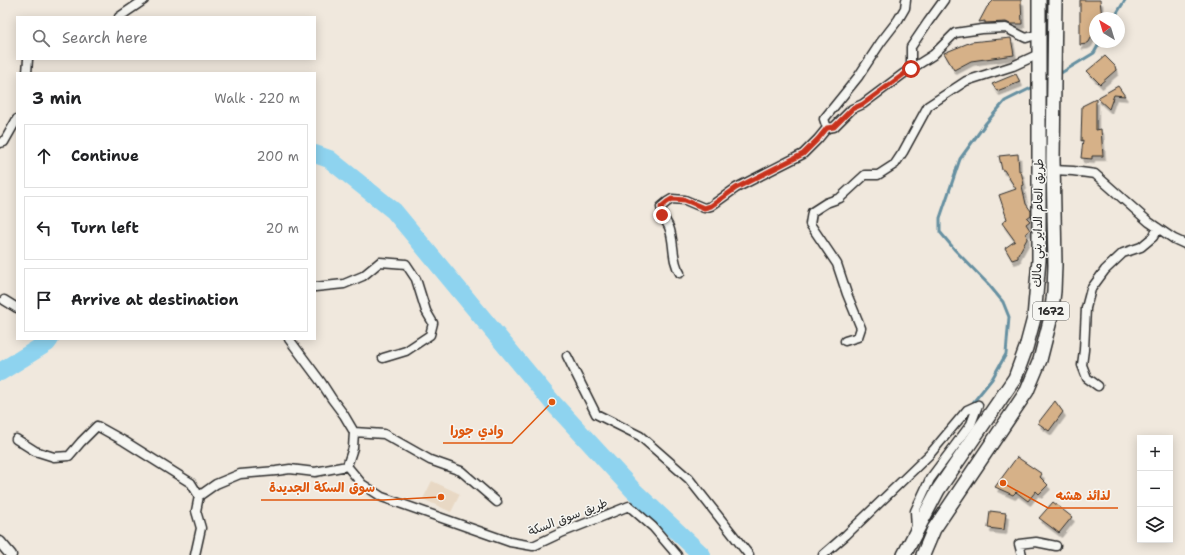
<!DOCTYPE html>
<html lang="en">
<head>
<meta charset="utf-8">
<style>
  :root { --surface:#fff; --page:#f2f2f2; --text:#202124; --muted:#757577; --line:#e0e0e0 }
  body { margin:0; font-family:"Shantell Sans","Playpen Sans Arabic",sans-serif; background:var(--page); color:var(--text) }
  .controls { position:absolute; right:12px; bottom:12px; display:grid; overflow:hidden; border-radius:0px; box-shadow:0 2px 10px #0003 }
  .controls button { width:36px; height:36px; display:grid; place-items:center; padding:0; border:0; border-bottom:1px solid var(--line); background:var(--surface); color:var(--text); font:20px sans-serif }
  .compass { position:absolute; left:1089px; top:12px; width:36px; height:36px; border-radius:50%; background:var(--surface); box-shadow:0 2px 10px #0003; rotate:322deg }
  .stop { position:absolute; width:12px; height:12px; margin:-9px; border:3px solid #c8321e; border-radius:50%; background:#fff }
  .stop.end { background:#c8321e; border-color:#fff; box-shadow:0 1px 4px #0008 }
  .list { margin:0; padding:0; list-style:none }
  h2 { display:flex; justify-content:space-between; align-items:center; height:52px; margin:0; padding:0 16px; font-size:17px }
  h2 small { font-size:13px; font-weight:400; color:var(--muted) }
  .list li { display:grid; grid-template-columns:26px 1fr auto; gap:12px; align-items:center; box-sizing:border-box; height:64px; margin:0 8px 8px; padding:0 8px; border:1px solid var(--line); border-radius:0px }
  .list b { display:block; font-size:15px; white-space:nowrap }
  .list em { font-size:13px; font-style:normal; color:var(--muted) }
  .icon { flex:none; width:22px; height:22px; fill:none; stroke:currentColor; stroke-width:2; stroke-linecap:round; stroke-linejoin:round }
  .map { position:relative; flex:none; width:1185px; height:555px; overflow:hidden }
  .search { position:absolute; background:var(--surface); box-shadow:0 2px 10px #0003; left:16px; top:16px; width:300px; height:44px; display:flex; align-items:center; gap:10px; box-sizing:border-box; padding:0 14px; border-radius:0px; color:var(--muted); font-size:15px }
  .panel { position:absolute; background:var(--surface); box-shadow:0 2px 10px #0003; left:16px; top:72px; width:300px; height:268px; border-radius:0px }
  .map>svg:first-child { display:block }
  .built { fill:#e8d8c4 }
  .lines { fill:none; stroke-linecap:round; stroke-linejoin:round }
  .stream { stroke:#6690a1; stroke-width:3 }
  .river { stroke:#8ed3ef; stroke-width:18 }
  .building { fill:#d6b188; stroke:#2b2b2b; filter:url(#shadow) }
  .minor-casing { stroke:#2b2b2b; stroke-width:11 }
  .tertiary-casing { stroke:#2b2b2b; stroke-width:13 }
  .trunk-casing { stroke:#2b2b2b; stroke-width:16 }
  .minor { stroke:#f6f6f2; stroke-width:8 }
  .tertiary { stroke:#f6f6f2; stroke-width:10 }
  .trunk { stroke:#f6f6f2; stroke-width:13 }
  .route { stroke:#c8321e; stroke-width:5 }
  .labels { text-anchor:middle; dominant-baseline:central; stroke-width:3; stroke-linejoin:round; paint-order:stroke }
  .shield { fill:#f6f6f2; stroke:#686867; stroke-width:1 }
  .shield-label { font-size:11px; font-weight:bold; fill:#2b2b2b }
  .street-label { font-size:12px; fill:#2b2b2b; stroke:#f6f6f2 }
  .leader { fill:none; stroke:#df570e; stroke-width:1.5 }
  .callout-dot { fill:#df570e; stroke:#f6f6f2; stroke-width:1.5 }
  .callout-label { font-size:13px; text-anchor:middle; font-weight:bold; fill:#df570e; stroke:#f6f6f2; stroke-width:3; stroke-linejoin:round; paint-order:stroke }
</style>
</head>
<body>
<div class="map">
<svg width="1185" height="555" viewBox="0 0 1185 555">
  <defs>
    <filter id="shadow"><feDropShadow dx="2.5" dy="4.5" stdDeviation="0" flood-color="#0004"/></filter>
  </defs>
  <rect width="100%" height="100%" fill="#f0e8dd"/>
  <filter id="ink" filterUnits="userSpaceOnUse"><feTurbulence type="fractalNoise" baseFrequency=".025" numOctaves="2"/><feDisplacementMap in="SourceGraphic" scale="8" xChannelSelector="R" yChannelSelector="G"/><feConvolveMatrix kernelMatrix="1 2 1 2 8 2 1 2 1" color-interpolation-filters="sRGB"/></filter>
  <g filter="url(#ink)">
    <path class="built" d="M432,481L460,494L451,512L423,499Z"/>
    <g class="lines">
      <path class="stream" d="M1114,18L1125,0
        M1061,73L1094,53L1100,42
        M971,405L992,379L1006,354L1009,317L1003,302L989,285L955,250L940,232V218L960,159L986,123L1005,101L1031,88"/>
      <path class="river" d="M315,154L329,159L394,211L552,402L633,490L702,555
        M0,372L47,343L50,339"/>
    </g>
    <path class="building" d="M994,0H1021L1022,24H1010L1006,22L985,23V21L979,22L987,7Z
      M1080,0H1100L1102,18H1095V30L1089,42L1086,44L1080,45Z
      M1011,38L1014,55L971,61L954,70L944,53L971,42Z
      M1105,56L1115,66L1116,70L1100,84L1087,71Z
      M1016,74L1020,82L997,91L992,84Z
      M1118,86L1125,96L1114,95L1109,109L1097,98Z
      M1096,99V130L1101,129L1103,156H1092V159L1081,158L1083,140L1081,141L1082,106Z
      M1018,154L1019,171H1021L1024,185L1022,186L1026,204L1031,211V215L1027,218L1030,221L1026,224L1030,230L1026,233L1027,239L1018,255V258L1012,260L1005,248L1015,241L1002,223L1007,219L999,195L1016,189L1004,170H1002L999,156Z
      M1055,401L1063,412L1049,431L1038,423Z
      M1017,457L1042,474L1040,477L1048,485L1039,494L1036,491L1028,501L1016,492L1013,495L995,487Z
      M1053,502L1072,517L1059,533L1039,518Z
      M990,511L1006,513L1004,530L988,528Z"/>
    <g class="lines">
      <defs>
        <path id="minor" d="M906,0L905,8L898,20L881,42L858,77L824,119L827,128L834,127L852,109L863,104L903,74L933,55L955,33L982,29L1006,28L1026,38L1039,34
          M119,17L144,0
          M911,69V47L928,22L944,0
          M27,73L28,59
          M0,143L4,142L17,119
          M1053,170L1073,171L1095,174L1149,222L1174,239L1185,244
          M680,273C671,260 675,242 669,227C665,219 662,217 661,207L667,202L672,199L685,200L704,208L711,206L736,188L803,154L818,139L827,128
          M315,287L344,284L363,276L380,262L406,264L416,279L426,311L433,323L430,335L406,351L383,358
          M4,300L17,308
          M289,339L321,382L332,399L344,415L354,432L353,448L347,466
          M845,341L858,337L861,328L847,294L837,264L810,224L812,212L826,203L840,198L865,175H878L895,164L903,152L928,106L966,81L1013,66L1039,54
          M567,356L596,414L640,436L689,479L749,555
          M1098,386L1087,378L1082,365L1084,350L1086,308L1091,289L1105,270L1123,253L1141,247L1153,237L1158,228
          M354,432L384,434L430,460L461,471L497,502
          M16,439L35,451L54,457L69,456L81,442L97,426L124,441L191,483L199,496
          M347,466L362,484L382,497L510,542L533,546L561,533L629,506L653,527L677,555
          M916,530L915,511L930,479L971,424L978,405
          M195,555L201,528L196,511L199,496L216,484L240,474L276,471L290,469L315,472L347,466
          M823,555L846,535L930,454L967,410L978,405
          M1022,555L1019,544L1036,542L1056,546"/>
        <path id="tertiary" d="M0,542L11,555"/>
        <path id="trunk" d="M904,555L938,490L1015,378L1026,348L1034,318L1039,260V0
          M923,555L934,529L1027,391L1040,360L1051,317L1054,291L1055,265L1053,160L1055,0"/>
      </defs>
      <use href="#minor" class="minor-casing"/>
      <use href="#tertiary" class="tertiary-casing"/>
      <use href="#trunk" class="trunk-casing"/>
      <use href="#minor" class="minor"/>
      <use href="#tertiary" class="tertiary"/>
      <use href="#trunk" class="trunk"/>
    </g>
  </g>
  <g class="lines" filter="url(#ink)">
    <path class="route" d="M662,215L661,207L667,202L672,199L685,200L704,208L711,206L736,188L803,154L818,139L827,128L834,127L852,109L863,104L911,69"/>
  </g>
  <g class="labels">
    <rect class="shield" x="1033" y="302" width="36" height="18" rx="3"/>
    <g class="shield-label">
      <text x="1051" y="311">1672</text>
    </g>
    <g class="street-label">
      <text transform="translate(1038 223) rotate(-89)">طريق العام الداير بني مالك</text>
      <text transform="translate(568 517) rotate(-21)">طريق سوق السكة</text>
    </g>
  </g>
  <path class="leader" d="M552 402L512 443H443M441 497L383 500H261M1003 483L1048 508H1118"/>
  <g class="callout-dot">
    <circle cx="552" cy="402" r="4"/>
    <circle cx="441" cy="497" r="4"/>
    <circle cx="1003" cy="483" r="4"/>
  </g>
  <g class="callout-label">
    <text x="477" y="435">وادي جورا</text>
    <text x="322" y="492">سوق السكة الجديدة</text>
    <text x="1083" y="500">لذائذ هشه</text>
  </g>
</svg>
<div class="controls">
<button>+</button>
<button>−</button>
<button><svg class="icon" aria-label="layers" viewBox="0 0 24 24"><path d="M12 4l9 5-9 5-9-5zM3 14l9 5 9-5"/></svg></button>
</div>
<svg class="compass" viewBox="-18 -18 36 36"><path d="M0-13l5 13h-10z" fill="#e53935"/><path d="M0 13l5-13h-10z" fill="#757577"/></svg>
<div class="stop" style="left:911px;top:69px"></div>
<div class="stop end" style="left:662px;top:215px"></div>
<div class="search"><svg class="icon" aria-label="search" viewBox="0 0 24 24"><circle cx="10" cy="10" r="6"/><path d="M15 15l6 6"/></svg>Search here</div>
<section class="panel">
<h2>3 min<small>Walk · 220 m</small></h2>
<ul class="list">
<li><svg class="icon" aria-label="ahead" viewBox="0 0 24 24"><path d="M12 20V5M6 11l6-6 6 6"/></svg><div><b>Continue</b></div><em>200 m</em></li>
<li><svg class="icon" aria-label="left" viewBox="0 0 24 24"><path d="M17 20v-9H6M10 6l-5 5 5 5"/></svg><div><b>Turn left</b></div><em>20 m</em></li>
<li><svg class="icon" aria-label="arrive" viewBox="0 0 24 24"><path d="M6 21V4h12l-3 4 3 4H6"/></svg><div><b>Arrive at destination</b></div></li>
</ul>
</section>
</div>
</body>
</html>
